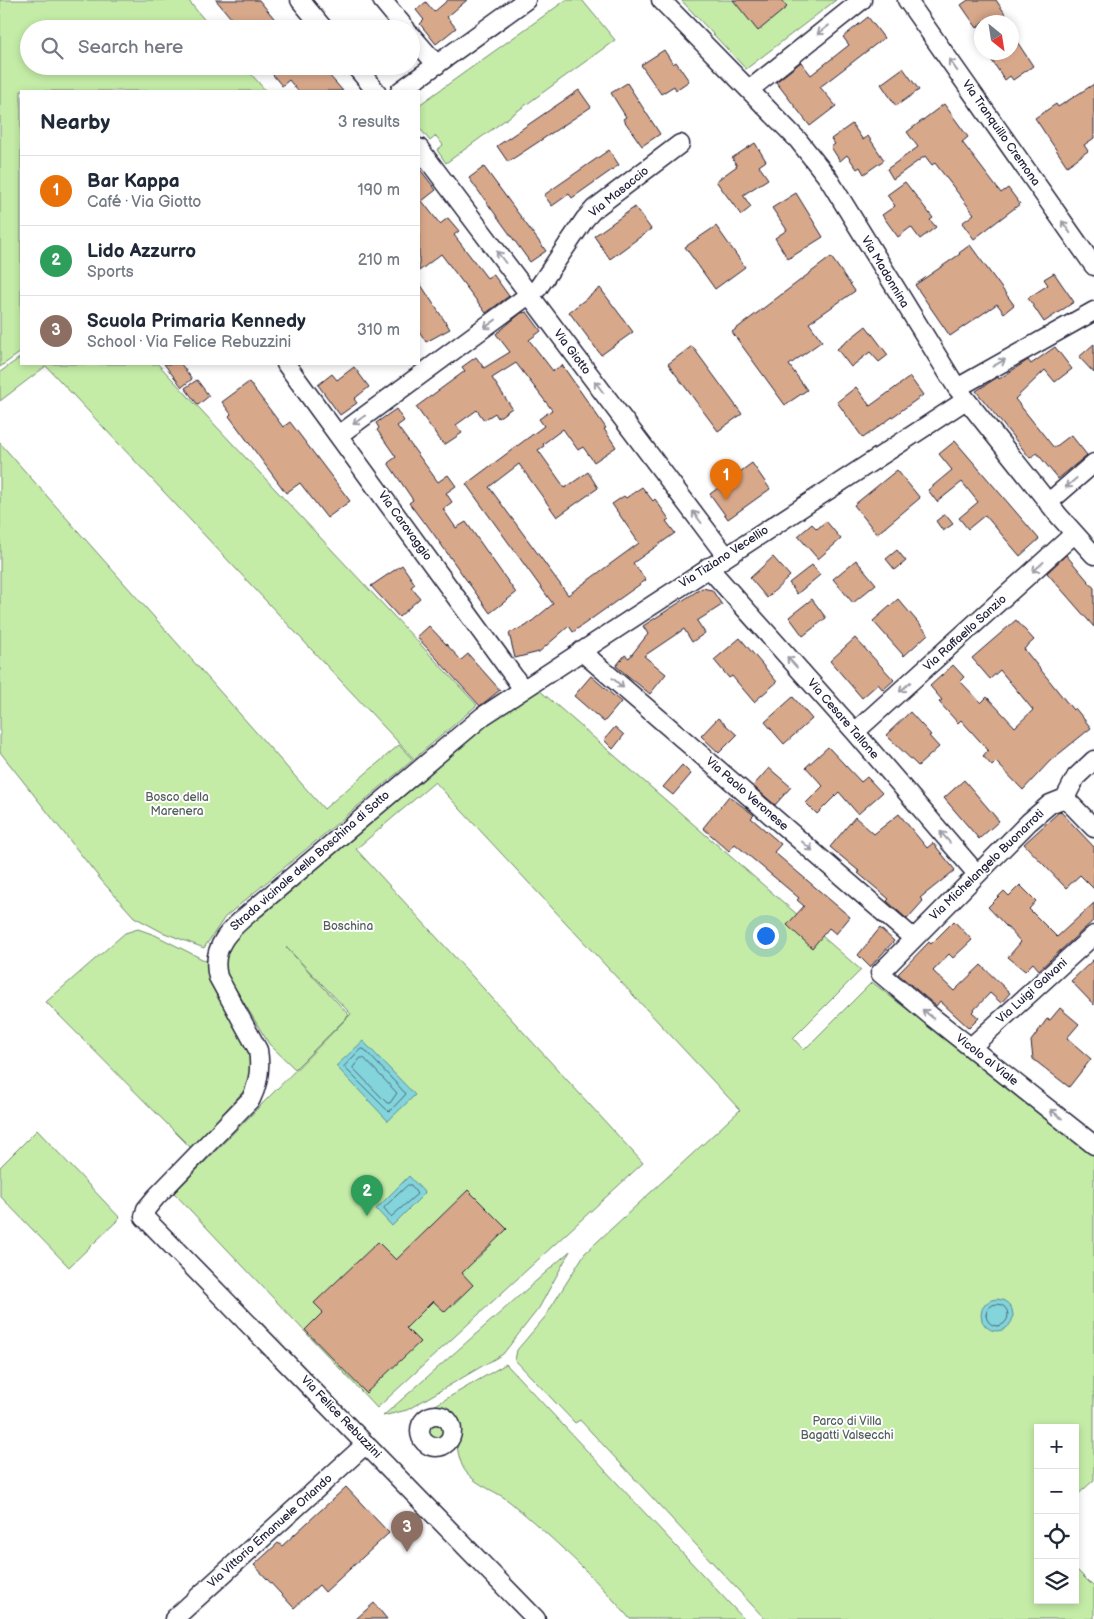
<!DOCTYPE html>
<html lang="en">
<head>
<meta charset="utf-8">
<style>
  :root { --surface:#fff; --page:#f2f2f3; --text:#1f2937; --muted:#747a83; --line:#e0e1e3; --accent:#d1495b }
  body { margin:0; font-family:"Balsamiq Sans",sans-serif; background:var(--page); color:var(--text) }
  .controls { position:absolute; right:15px; bottom:15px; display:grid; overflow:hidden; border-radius:0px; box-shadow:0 2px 8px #0003 }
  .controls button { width:45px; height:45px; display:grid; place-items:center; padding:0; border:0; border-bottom:1px solid var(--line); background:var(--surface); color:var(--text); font:25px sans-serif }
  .compass { position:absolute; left:974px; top:15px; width:45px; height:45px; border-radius:50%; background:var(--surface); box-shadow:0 2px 8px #0003; rotate:150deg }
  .you { position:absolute; left:765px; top:935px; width:18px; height:18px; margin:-12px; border:4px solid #fff; border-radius:50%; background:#1a73e8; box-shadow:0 0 0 8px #1a73e833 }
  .badge { display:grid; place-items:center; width:32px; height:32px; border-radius:50%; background:var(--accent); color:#fff; font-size:16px; font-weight:700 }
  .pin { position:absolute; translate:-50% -41px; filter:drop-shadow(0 1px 2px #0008) }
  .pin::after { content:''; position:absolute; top:26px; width:18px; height:15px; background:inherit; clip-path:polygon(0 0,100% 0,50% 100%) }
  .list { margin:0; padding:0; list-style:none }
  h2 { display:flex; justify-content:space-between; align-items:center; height:65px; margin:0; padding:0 20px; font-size:21px }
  h2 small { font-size:16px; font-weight:400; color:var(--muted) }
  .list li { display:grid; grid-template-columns:32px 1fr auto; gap:15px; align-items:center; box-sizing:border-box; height:70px; padding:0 20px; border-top:1px solid var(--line) }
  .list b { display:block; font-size:19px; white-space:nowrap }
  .list p { margin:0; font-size:16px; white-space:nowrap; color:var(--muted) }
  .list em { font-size:16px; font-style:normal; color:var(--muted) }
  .icon { flex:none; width:28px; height:28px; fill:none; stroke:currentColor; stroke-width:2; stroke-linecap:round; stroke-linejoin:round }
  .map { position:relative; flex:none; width:1094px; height:1619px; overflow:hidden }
  .search { position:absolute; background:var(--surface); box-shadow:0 2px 8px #0003; left:20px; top:20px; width:400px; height:55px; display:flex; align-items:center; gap:12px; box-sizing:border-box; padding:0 18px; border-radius:28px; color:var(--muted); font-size:19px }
  .panel { position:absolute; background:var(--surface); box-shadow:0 2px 8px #0003; left:20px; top:90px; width:400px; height:275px; border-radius:0px }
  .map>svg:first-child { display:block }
  .green { fill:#c4eca7; stroke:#738771 }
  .water { fill:#83d4db; stroke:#5c8d9b }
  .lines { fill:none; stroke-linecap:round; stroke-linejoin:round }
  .shore { stroke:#49697b; stroke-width:1 }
  .building { fill:#d8a88b; stroke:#22223b }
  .minor-casing { stroke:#22223b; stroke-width:21 }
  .minor { stroke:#fff; stroke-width:18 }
  .oneway { stroke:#9c9ca7 }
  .labels { text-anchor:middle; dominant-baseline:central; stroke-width:4; stroke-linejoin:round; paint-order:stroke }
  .street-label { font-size:12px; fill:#22223b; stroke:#fff }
  .park-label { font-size:12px; fill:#535f5b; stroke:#fff }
</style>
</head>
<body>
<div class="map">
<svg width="1094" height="1619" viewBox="0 0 1094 1619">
  <rect width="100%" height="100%" fill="#fff"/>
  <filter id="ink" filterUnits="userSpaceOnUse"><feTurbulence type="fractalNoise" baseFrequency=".02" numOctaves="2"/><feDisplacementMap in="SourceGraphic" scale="10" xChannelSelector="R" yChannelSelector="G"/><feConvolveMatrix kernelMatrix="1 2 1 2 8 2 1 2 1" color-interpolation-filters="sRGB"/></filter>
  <g filter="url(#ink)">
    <path class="green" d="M0,0H188L212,29H29V66H244L266,91H21V352L0,367Z
      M566,0H582L615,40L446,163L437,150L443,145L436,136L430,141L419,127V105Z
      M681,0H836L746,69Z
      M21,357V364H158L477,705L414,759L46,366L0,401V372Z
      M0,443L324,809L399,745L413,760L225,917L204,948L162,932L134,917L101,880L0,752Z
      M538,689L861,970L793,1038L804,1050L872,982L1094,1155V1480L1075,1497V1428H1038V1600H1075V1568L1094,1587V1619H765L580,1420L575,1423L515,1360L517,1350L545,1317L585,1253L740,1110L435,782L356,849L643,1163L377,1408L174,1193L351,1014L286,947L349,1015L295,1069L269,1044L226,973L225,960L232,941L490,719Z
      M138,929L155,935L208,962L210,978L216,994L226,1006L252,1051L250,1084L191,1148L46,1002L125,933Z
      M37,1130L120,1218L69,1267L0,1196V1167Z
      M570,1251L539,1308L503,1354L407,1410L383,1416Z
      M506,1364L744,1619H630C594,1576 553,1538 510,1502C497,1491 477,1486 466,1472C461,1466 457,1451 457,1443C457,1439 460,1434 461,1429C461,1410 440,1406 427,1413V1410Z
      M426 1431a10 10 0 1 1 20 0a10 10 0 1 1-20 0Z"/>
    <path class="water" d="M363,1041L415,1095L388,1121L336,1066Z
      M409,1176L425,1193L392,1226L376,1209Z
      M981 1315a16 16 0 1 1 32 0a16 16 0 1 1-32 0Z"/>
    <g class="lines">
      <path class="shore" d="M361,1049H364L406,1094L389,1112L344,1067Z
        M361,1058H364L397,1093L390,1103H387L353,1068Z
        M408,1185H411L417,1194L391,1217L384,1208Z
        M986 1315a11 11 0 1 1 22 0a11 11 0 1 1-22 0Z"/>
    </g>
    <path class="building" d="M216,0H259L283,29H240Z
      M448,0H467L447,17L456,28L436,44L420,24L424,20L416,10L426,2L434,12Z
      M733,0H781L787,7L758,31Z
      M968,0H996L1006,15L994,22H982L977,28L961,5Z
      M868,17L884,38L820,87L836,106L810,126L776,82L801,62L811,75L849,45L843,37Z
      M1012,34L1033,66L1013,80L1010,76L1005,80L986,52H1012Z
      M664,50L673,64L676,62L689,81L676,90L674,86L661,94L641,65Z
      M282,66H321L343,91H298L289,80L282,86L273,75Z
      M903,68L919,90L896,106L881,84Z
      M627,83L660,134L642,146L623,119L626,117L611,93Z
      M1094,84V138L1084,145L1088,151L1067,166L1035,118L1056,104L1058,107Z
      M579,90L591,107L508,162L497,146Z
      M944,104L968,137L962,142L1001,193L1008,188L1020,204L974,239L962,223L974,214L935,163L932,165L925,156L893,179L887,169L918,147L907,132Z
      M852,124L863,140L868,136L884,160L864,174L860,167L857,169L847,155L840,161L831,147L835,144L831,139Z
      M755,143L766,161L759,166L768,179L743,195L751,207L741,215L716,181L737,166L732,158Z
      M609,150L619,165L572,198L569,194L552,206L544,195Z
      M484,167L546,251L530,262L469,178Z
      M419,168L436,190L422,201L440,224L448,218L459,231L454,235L487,278L493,274L509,296L486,313L441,254L419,271Z
      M905,182L933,218L930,220L936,227L920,239L911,227L898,237L882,215L895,206L887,195Z
      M796,193L823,237L788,259L775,238L787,230L772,208Z
      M635,207L651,229L610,259L594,236Z
      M716,226L745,267L715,289L685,247Z
      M970,245L1014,305L1004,313L997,304L950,336L915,285L960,254L959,253Z
      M831,257L855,291L809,323L822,341L789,365L807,390L785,405L732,332Z
      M1054,273L1074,302L1044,322L1028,298L1048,285L1044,279Z
      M419,282L450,329L426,342L419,331Z
      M600,288L633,332L601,355L569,312Z
      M527,312L541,331L529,340L553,371L562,365L606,428L604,429L616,447L594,462L583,447L578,450L563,429L543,444L544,446L538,450L565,488L588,472L598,488L557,517L519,464L489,487L568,595L639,543L612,504L624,496L626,498L642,487L653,501L655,499L669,519L666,521L675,533L633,563L646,580L573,632L569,626L539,652L515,658L509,633L526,626L553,604L466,484L544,426L539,419L552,410L516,363L492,378L512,408L498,418L495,413L484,420L477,410L456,425L462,433L444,445L416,407L465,371L462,367L476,357L484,368L510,352L496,334L521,313Z
      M866,326L888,355L879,362L870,352L851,367L837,349Z
      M1094,344V373L1079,357Z
      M692,346L742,414L718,431L668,364Z
      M1055,347L1072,369L1055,382L1045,370L1015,399L1054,448L1071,435L1087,455L1058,479L1037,453L1030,458L976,391L998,377L999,379L1028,360L1031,364Z
      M164,364H181L192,379L182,387Z
      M354,367L369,387L354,399L357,403L340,415L318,385L332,374L337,380Z
      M910,377L923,395L863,438L837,402L856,387L870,406Z
      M197,380L209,396L198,405L185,388Z
      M249,382L283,427L290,422L350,501L327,518L300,483L286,493L229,416L231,414L222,402Z
      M396,409L404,421L397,426L438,482L448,475L456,486L446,493L452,502L443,509L456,528L466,522L516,593L490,613L425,522L424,523L409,503L413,500L388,463L396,457L377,430L379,428L376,423Z
      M955,441L1039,539L1020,556L985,515L968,529L959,518L978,502L962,482L937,502L928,490L952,470L939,454Z
      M752,463L770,489L728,519L710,494Z
      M897,470L920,498L877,534L854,505Z
      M945,514L953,524L943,531L936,521Z
      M826,521L841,539L818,559L798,536L812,524L817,529Z
      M897,550L906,561L895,570L886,559Z
      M1066,555L1094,588V627L1047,573Z
      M773,557L790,576L767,598L750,578Z
      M856,560L876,584L853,603L833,579Z
      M402,565L415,584L411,587L420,598L399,617L371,586Z
      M812,565L820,575L797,594L789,583Z
      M702,588L712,590L722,605L697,621L705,633L692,642L684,629L644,656L666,674L650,694L616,666L625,655L629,658L648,634L643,626Z
      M812,599L826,618L803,636L789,617Z
      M898,599L928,634L904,656L873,621Z
      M1016,620L1034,640L1024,649L1073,710L1075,708L1091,728L1050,761L1023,790L996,762L992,766L983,756L988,750L961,720L958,723L939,702L942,700L930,686L953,665L964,677L960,681L981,703L987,697L1015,727L1033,710L1000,670L990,679L972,658Z
      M429,626L461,660L468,654L500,690L480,706L417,637Z
      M740,638L777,682L754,702L732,676L729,678L714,660Z
      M855,638L894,680L883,690L878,684L862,698L830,661Z
      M591,676L621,702L604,722L574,696Z
      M793,697L812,719L784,744L765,722Z
      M910,712L931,735L929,736L939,747L918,766L886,735Z
      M718,718L737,735L719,753L701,736Z
      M615,727L624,735L613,749L604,740Z
      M828,747L861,782L867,777L882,793L858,814L839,792L817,814L806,803L823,786L806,767Z
      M682,765L691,774L673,795L663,787Z
      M769,768L791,787L775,805L753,786Z
      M964,780L999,821L979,839L944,798Z
      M729,796L754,815L751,818L781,844L774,852L850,917L836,934L829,928L812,948L787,925L804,906L797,900L799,898L735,844L729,851L703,828Z
      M1060,811L1094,847V889L1080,875L1066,888L1024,844Z
      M899,814L927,848L933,843L955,870L920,898L923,901L907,919L887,901L889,899L858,873L860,872L830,847L855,817L874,834Z
      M1020,885L1036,901L1029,909L1057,937L1094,903V920L1039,970L1033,963L1025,971L1008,957L1021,942L988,907L1004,891L1009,896Z
      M954,921L972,940L953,958L949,954L933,971L954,991L981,965L1010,993L1001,1003L990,993L972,1012L979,1018L969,1028L940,1001L936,1006L898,974L929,942L931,944Z
      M880,928L894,941L870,967L858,955Z
      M1094,959V1005L1071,981Z
      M1060,1008L1079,1024L1067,1038L1091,1059L1069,1087L1033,1059L1031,1041L1047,1019L1050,1020Z
      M468,1190L507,1229L462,1273L473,1285L445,1312L433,1301L406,1328L420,1342L366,1393L305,1330L323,1312L314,1303L378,1242L396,1260Z
      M346,1487L389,1533L325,1592L319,1585L294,1608L254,1565L278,1543L282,1546Z
      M374,1603L387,1619H356Z"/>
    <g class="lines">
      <defs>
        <path id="minor" d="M300,0L324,29
          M382,0L406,29
          M661,0L798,140L828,178L957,388L1059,516L1094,555
          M907,0L1094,266
          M411,35L437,65
          M355,66L376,91
          M749,90L862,0
          M400,91L526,0
          M419,148L726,556
          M286,364L523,689
          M957,388L1094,311
          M339,435L538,288L585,219L594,209L680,144
          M1048,503L1094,463
          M708,567L855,732L977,874
          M581,651L913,938
          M855,732L1074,534
          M1065,798L1050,804L1029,822L880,973L931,1016L1094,1145
          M1065,798L1076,777L1094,760
          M1065,798L1094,828
          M971,1047L1094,935
          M420 1431a16 16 0 1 1 32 0a16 16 0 1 1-32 0Z
          M174,1619L366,1444
          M536,1619L144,1217L146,1209L156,1197L251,1099C259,1083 261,1068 258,1050L218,977C209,942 237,924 260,904L483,716L966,400"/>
      </defs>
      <use href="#minor" class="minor-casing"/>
      <use href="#minor" class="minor"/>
    </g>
    <defs><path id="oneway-shaft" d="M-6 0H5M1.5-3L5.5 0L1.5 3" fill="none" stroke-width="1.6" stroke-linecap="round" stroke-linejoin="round" transform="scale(1.25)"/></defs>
    <g class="oneway">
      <use href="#oneway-shaft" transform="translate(823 30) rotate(142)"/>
      <use href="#oneway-shaft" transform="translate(953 65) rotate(-125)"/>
      <use href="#oneway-shaft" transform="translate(1066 227) rotate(-125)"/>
      <use href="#oneway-shaft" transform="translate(501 257) rotate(-127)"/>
      <use href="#oneway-shaft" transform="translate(490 324) rotate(144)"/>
      <use href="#oneway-shaft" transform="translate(999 363) rotate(-29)"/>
      <use href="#oneway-shaft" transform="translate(599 387) rotate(-127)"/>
      <use href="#oneway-shaft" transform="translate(359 420) rotate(144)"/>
      <use href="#oneway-shaft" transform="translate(1071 483) rotate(139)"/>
      <use href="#oneway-shaft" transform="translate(697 517) rotate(-127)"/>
      <use href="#oneway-shaft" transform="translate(1038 567) rotate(138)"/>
      <use href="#oneway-shaft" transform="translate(792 662) rotate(-132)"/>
      <use href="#oneway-shaft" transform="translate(618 683) rotate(41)"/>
      <use href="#oneway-shaft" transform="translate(905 687) rotate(138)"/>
      <use href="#oneway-shaft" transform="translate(945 837) rotate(-131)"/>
      <use href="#oneway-shaft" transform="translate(807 846) rotate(41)"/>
      <use href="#oneway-shaft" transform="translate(928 1014) rotate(-141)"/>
      <use href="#oneway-shaft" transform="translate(1056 1114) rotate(-142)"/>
    </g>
  </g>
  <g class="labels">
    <g class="street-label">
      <text transform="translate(1001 133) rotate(55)">Via Tranquillo Cremona</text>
      <text transform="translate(619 192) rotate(-39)">Via Masaccio</text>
      <text transform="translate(885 272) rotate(59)">Via Madonnina</text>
      <text transform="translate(572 352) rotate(53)">Via Giotto</text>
      <text transform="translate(405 526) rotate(54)">Via Caravaggio</text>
      <text transform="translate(724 557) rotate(-33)">Via Tiziano Vecellio</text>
      <text transform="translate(965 633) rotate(-42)">Via Raffaello Sanzio</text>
      <text transform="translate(843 719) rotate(49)">Via Cesare Tallone</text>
      <text transform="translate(747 794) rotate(41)">Via Paolo Veronese</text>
      <text transform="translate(310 861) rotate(-41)">Strada vicinale della Boschina di Sotto</text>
      <text transform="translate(987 865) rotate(-44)">Via Michelangelo Buonarroti</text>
      <text transform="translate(1032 991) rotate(-42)">Via Luigi Galvani</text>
      <text transform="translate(987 1060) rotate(38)">Vicolo al Viale</text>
      <text transform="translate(341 1417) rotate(46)">Via Felice Rebuzzini</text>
      <text transform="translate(270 1531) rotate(-42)">Via Vittorio Emanuele Orlando</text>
    </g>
    <g class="park-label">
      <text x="177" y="797">Bosco della<tspan x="177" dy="14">Marenera</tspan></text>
      <text x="348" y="926">Boschina</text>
      <text x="847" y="1421">Parco di Villa<tspan x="847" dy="14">Bagatti Valsecchi</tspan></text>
    </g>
  </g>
</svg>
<div class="controls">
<button>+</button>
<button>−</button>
<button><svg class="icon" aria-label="locate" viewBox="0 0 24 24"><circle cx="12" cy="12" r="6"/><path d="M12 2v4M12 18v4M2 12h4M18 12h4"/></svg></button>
<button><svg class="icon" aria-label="layers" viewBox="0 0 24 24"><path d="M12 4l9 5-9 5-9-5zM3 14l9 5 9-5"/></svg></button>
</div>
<svg class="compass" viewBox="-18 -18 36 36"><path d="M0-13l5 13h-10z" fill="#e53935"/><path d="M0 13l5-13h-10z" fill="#747a83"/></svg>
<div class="you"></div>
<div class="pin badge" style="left:726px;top:500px;background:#e8710a">1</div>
<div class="pin badge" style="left:367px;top:1216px;background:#2e9e5b">2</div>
<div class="pin badge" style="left:407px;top:1552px;background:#8d6e63">3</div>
<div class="search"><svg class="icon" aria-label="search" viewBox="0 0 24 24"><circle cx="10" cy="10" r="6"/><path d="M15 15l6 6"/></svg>Search here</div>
<section class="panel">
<h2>Nearby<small>3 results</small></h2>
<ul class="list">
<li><span class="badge" style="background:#e8710a">1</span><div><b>Bar Kappa</b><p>Café · Via Giotto</p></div><em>190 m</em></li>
<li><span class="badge" style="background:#2e9e5b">2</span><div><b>Lido Azzurro</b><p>Sports</p></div><em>210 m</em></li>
<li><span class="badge" style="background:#8d6e63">3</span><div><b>Scuola Primaria Kennedy</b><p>School · Via Felice Rebuzzini</p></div><em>310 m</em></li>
</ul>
</section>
</div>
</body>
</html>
